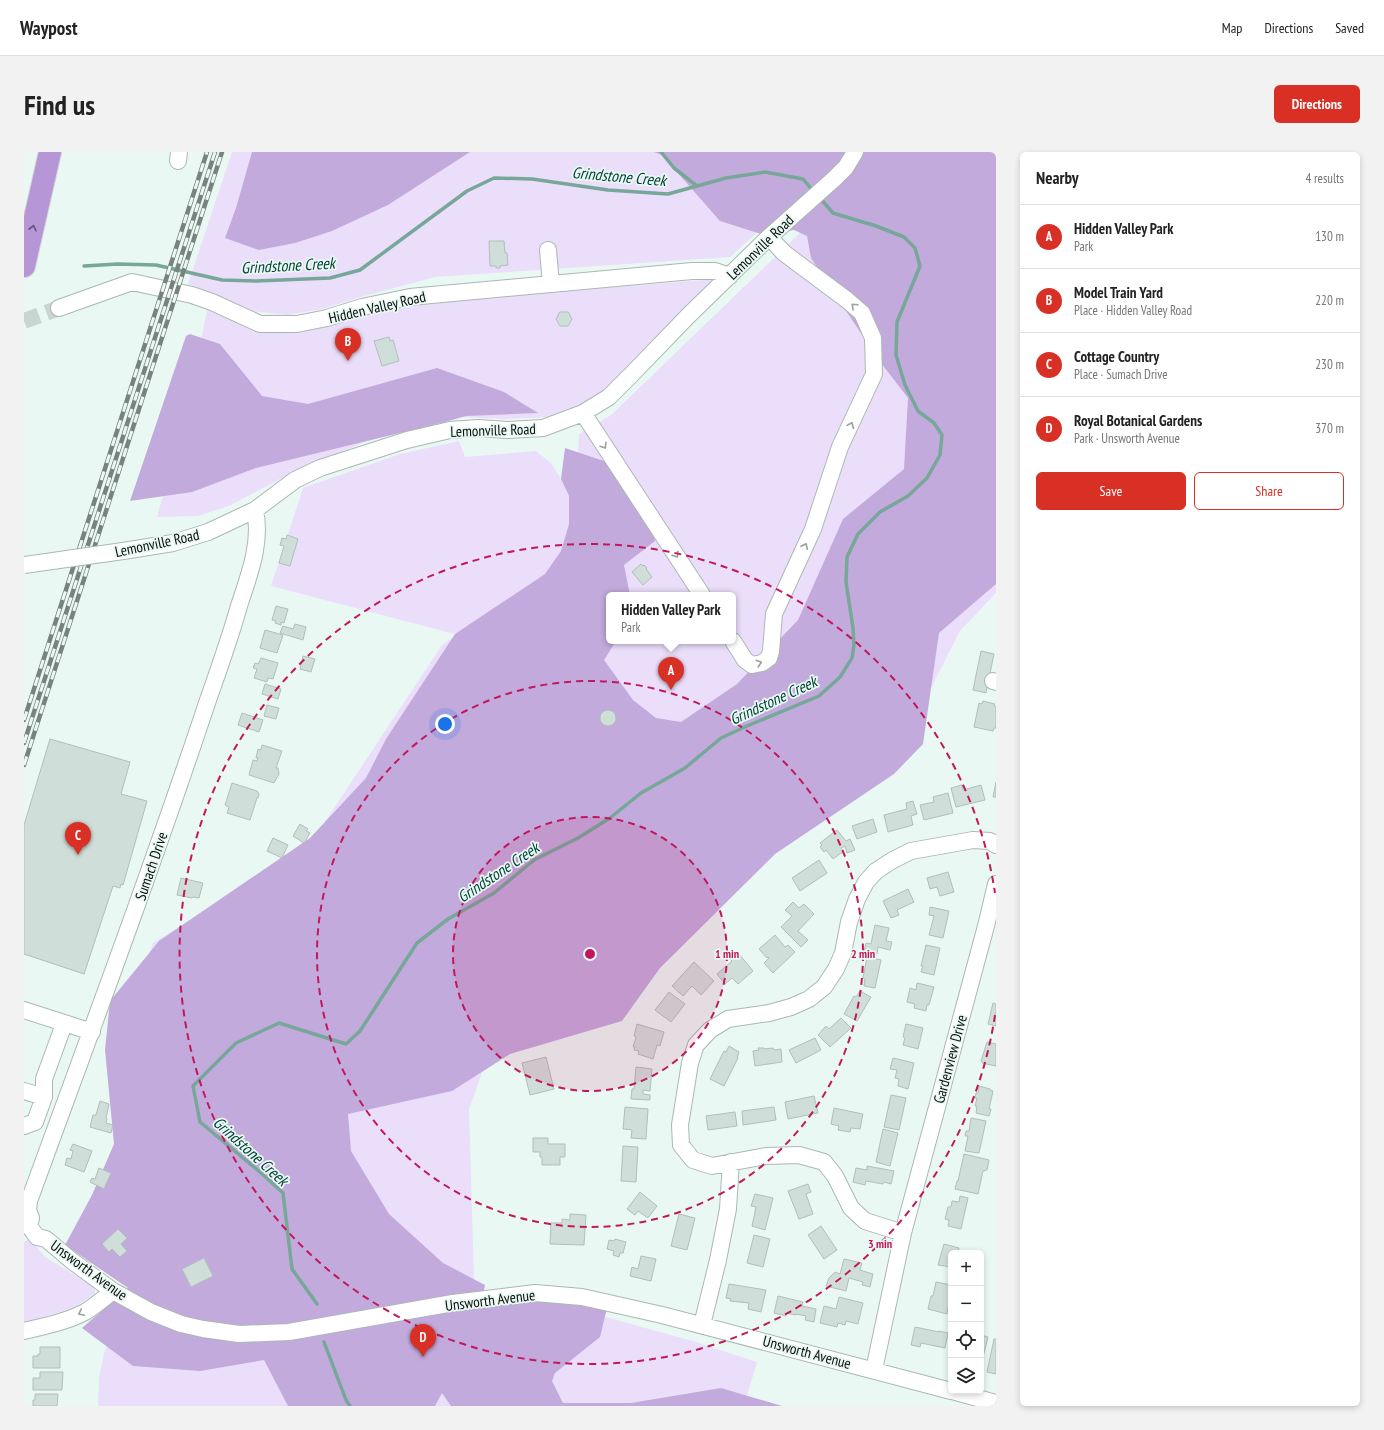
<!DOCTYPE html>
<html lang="en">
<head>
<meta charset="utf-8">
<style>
  :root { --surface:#fff; --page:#f2f2f2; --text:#222; --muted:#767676; --line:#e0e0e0; --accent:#d93025 }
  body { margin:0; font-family:"PT Sans Narrow",sans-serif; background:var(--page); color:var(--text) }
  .controls { position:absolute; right:12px; bottom:12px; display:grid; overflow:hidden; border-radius:6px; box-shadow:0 2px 6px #0003 }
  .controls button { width:36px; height:36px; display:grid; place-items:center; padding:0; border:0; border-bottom:1px solid var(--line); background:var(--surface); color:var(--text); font:20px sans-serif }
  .you { position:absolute; left:421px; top:572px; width:14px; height:14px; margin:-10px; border:3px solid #fff; border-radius:50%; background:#1a73e8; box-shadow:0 0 0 6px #1a73e833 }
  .badge { display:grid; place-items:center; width:26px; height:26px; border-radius:50%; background:var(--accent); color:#fff; font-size:13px; font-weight:700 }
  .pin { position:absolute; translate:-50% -33px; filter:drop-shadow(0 1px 2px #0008) }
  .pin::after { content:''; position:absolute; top:21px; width:14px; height:12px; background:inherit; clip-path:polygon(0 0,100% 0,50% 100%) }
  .popup { position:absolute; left:582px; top:440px; width:130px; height:52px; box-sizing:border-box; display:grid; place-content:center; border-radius:6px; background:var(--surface); filter:drop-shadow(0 1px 3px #0005); font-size:13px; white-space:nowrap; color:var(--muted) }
  .popup b { font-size:15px; color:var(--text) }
  .popup::after { content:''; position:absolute; left:50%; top:100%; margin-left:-8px; border:8px solid transparent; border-top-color:var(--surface) }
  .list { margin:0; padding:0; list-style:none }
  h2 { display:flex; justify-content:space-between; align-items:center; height:52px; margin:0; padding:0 16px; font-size:17px }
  h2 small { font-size:13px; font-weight:400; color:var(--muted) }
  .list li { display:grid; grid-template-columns:26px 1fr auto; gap:12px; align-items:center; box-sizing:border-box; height:64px; padding:0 16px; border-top:1px solid var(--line) }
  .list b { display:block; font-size:15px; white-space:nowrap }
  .list p { margin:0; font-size:13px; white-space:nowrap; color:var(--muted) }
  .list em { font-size:13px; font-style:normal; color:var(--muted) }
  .actions { display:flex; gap:8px; padding:12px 16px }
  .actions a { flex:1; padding:9px 0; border:1px solid var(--accent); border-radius:6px; text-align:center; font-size:14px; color:var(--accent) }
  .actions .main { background:var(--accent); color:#fff }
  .icon { flex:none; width:22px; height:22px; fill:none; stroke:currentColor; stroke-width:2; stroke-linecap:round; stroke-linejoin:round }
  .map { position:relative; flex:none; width:972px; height:1254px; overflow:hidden; border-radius:6px }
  header { display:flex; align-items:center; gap:24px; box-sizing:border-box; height:56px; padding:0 20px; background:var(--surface); border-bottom:1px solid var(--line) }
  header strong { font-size:19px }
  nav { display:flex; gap:22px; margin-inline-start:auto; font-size:14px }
  .intro { display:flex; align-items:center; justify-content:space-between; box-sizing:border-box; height:96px; padding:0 24px }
  h1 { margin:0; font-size:28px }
  .button { padding:10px 18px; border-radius:6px; background:var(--accent); color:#fff; font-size:14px; font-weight:700 }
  main { display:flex; gap:24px; padding:0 24px }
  aside { flex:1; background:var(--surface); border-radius:6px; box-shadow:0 2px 6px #0003 }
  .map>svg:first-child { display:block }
  .green { fill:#ebdefa; fill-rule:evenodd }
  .forest { fill:#c3aadc }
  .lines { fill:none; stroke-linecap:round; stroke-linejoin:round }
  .stream { stroke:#76a799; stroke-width:3.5 }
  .building { fill:#d0deda; stroke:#b1bfba }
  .minor-tunnel { stroke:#c8d5d1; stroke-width:16; stroke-dasharray:16 8; stroke-linecap:butt }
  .minor-casing { stroke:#aab8b3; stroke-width:18 }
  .highway-casing { stroke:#d3d4d3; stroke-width:24 }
  .minor { stroke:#fff; stroke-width:16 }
  .highway { stroke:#b796d8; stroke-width:22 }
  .rail-casing { stroke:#78827f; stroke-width:4.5 }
  .rail { stroke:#eaf8f4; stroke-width:3; stroke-dasharray:9; stroke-linecap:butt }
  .minor-bridge-casing { stroke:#aab8b3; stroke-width:18; stroke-linecap:butt }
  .minor-bridge { stroke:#fff; stroke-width:16 }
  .oneway { stroke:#605272 }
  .oneway2 { stroke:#9d9f9e }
  .ring { fill:none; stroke:#c2185b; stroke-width:2; stroke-dasharray:7 5 }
  .labels { text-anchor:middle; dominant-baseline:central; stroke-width:3.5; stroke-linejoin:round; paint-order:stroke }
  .street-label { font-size:15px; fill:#090e0c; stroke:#eaf8f4 }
  .water-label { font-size:16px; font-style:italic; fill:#044337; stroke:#eaf8f4 }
  .centre { fill:#c2185b; stroke:#eaf8f4; stroke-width:2 }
  .ring-label { font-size:12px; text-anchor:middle; font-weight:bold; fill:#c2185b; stroke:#eaf8f4; stroke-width:3.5; stroke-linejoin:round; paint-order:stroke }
</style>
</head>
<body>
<header>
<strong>Waypost</strong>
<nav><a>Map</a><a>Directions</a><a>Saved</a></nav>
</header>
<div class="intro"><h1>Find us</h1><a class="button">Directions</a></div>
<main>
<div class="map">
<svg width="972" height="1254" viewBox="0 0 972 1254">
  <rect width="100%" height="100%" fill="#eaf8f4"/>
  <path class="green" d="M208,0H820L819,3L706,105L411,125L337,145L298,157L263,163L228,159L164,132Z
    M972,0V441L936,479L883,583L464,904L445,957L450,1127L213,1165L88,905L129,791L285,694L418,493L455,467L431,482L247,434L279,336L376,302L435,289L441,305L512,299L527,311L537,327L545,344V372L537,399L527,415L549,399L555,282L587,263L857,3ZM585,443H709V489H585Z
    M692,127L577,242L559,256L528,265L481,267L434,265L387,279L350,286L258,326L207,353L174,364L133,365L165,248L183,158L208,169L233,177L276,178L311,172L335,164L386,152L556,136L593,135Z
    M3,1088H7L21,1105L71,1135V1142L49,1156L3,1170H0V1090Z
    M578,1164L665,1188L733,1210L720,1254H74L75,1225L81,1198L91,1178Z"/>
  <path class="forest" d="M228,0H446L364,53L308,79L271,91L235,98L201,86L212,56Z
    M630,0H972V432L915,481L899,592L870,622L751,702L636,816L598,869L486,902L428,939L324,962L327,999L365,1062L419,1111L461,1133L459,1143L585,1148L576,1185L531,1221L528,1229L539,1251H607L697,1236L758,1254H427L418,1241L411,1254H264L240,1208L176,1219L109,1214L58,1176L104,1136L41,1093L68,1043L90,992L81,898L86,849L135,789L286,686L342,626L362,587L431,482L521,422L537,399L545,372V344L537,327L541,296L586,311L624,365L631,389L600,413L606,443H585V489H592L580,508L609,548L632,566L657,570L713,532L774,468L819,367L880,317L884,246L854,207L787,106L783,84L770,78L737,82L696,69L638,3Z
    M166,182L196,192L238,244L284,252L413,216L480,240L514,261L442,264L421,270L232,316L168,340L106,349L162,184Z"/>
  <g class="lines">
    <path class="stream" d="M637,0L650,16L673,34
      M60,114L94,112L132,113L198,128L232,129L306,126L336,118L443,39L470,26L508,27L584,38L644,42L702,26L741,20L779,27L789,39
      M293,1152L268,1117L259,1041L236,1020L176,970L169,934L212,891L255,871L322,892L336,879L393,791L424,767L470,741L510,708L554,686L586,666L617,641L661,616L697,586L723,574L795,544L816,525L828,506L830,493L829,476L822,430L823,405L834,382L856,360L884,344L903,326L916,303L918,283L910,271L894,259L881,233L872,203L873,170L896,114L891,96L880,85L852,74L809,61L795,45
      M300,1190L322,1248L326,1254"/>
  </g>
  <path class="building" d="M465,89H480L481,101H483L484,113L476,114V116H472V114H466Z
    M536,160H544L548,167L544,174H536L532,167Z
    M365,185L366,189L369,188L375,209L358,214L350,189Z
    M263,383L274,387L266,414L255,411L260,394L256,393L258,386L262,387Z
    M617,412L619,414L620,413L623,416L622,417L628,425L619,433L608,420Z
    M252,454L264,457L260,471L257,470V473L251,471L252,469L248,468Z
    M271,472L282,475L279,488L256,481L259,474L269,477Z
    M241,478L259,483L253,501L236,496Z
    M957,499L970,502L962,541L949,538Z
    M279,504L291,507L287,520L276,517Z
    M237,506L254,511L249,527L244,526L243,530L230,526L233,517L229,516L231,511L234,512Z
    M241,532L257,537L254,547L238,542Z
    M959,549L971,552L970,554L972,555V576H970L969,579L950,575L955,551L958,552Z
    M243,553L255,556L252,567L240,564Z
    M576 566a8 8 0 1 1 16 0a8 8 0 1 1-16 0Z
    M218,561L239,568L235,580L214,573Z
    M26,587L106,610L97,642L123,649L99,733L97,732L96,736L89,734L60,822L0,802V673Z
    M238,593L258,599L252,616H254L255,622L250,631L225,623L229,608L233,609L234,606H232L234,597L237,598Z
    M972,630V645H969Z
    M208,631L233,639L235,642L234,646H233L226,668L203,661L205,655L201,653Z
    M938,633L939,638L957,633L961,648L932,655L927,636Z
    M924,641L929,661L900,668L896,653L910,650L909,645Z
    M889,649L893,662L887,664L889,673L864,680L860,663L883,657L882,651Z
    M849,667L853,680L833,687L828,674Z
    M276,672L284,677L282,679L286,681L280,691L269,684Z
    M813,678L822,689L826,687L831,698L823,701L821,694L817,696L820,699L809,707L802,698L800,700L796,695L798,693L796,691Z
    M249,686L264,693L258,706L243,699Z
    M795,708L803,721L776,739L768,726Z
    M924,720L930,740L916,744L913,735L906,737L903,726Z
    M157,726L179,731L175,746L169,745L168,746L153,743Z
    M884,737L890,750L873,758L875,763L867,766L859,749Z
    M769,750L775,756L780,752L790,762L774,779L784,788L777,795L757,775L768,764L761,758Z
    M906,755L925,759L919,786L905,783L910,764L905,763Z
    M851,773L865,776L862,789L868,790L866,798L854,795L853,802L840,799L842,791L847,792Z
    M751,783L761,795L764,793L771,800L749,821L740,811L745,806L744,805L743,806L735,797Z
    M902,793L916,796L910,823L897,820L899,814H897Z
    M710,801L713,804L715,802L729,819L714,832L708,826L701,832L693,822L708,809L705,806Z
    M843,805L857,808L851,836L840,834L841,827L839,826Z
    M670,810L690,829L677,843L668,834L659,844L648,834Z
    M893,831L910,835L905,853H903L902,859L890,856L891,852L883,850L886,836L892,838Z
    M836,839L847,845L833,869L820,862L830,844L832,845Z
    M645,840L661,852L647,870L631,858Z
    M969,851L972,852V874L964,872Z
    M817,866L827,876L806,895L794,883L802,874L805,877Z
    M613,872L640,880L636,894L633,893L629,907L614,902L615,899L610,898L611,895H609L612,885L610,884Z
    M882,872L899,876L894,897L879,893L881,886L879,885Z
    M791,886L797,898L772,911L765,898Z
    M963,890L972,892V914L958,911V909H957Z
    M705,894L715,900L713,906H714L700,934L686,927L700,899L702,900Z
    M734,896H740V897L749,896L750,898L757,897L758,910L731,914L729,899L735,898Z
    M522,905L530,937L506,943L498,911Z
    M869,906L890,911L884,937L874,934L875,927L871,926L873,918L866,917Z
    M612,915L628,917L626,939L619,938V942L626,943V948L607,947L608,937H610Z
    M955,934L966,937V938L969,939L965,957H967L965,964L952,961L953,954H951L953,946H951L952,941H954Z
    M867,943L882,946L875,978L860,975Z
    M790,944L794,961L764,967L761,950Z
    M76,949L85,952L82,966L83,967L82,971L89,973L87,981L66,975L69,963H72Z
    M601,955L624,957L622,987L607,986L608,978L599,977Z
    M750,955L752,968L719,973L718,959Z
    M810,956L839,962L836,977L827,976L826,980L814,978L815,974L807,972Z
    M711,960L713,974L684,978L682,964Z
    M947,966L962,969L955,1001L941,999L944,984H941L942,979H945Z
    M859,977L874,981L866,1014L852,1010Z
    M509,986H524V992H541V1005H536V1013H518V1005H516V1000H509Z
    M49,992L68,999L60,1020L41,1013L43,1006L47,1007L49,999L46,998Z
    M599,994L614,995L612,1030L597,1029Z
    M940,1002L965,1008L963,1018L959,1019L954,1042L931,1037L933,1029H934Z
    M843,1014L870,1019L867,1032L860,1030L859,1032L842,1029L841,1033L829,1030L832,1016L843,1018Z
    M75,1016L87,1021L80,1037L66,1030L68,1026L71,1027Z
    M784,1032L787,1040L782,1042L789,1062L775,1067L764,1039Z
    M616,1040L633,1054L624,1066L614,1059L611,1063L603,1057Z
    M731,1042L749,1046L741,1078L728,1074L732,1055L727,1054Z
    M936,1044L944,1046L937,1077L924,1074L925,1068L921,1067L924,1055H927L928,1049L935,1050Z
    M546,1062L562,1063L560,1093L526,1092L527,1071H538V1067L546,1068Z
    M655,1062L671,1066L663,1098L647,1094Z
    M797,1074L813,1098L800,1107L784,1083Z
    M94,1077L103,1086L97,1092L103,1099L96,1105L88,1097L85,1100L78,1092Z
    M730,1083L746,1087L739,1115L723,1111Z
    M591,1087L602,1090L599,1101H596L595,1105L589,1103L590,1099L583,1097L585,1088L590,1089Z
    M920,1092L935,1096L934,1101H927V1115L914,1113Z
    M617,1104L632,1107L627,1129L606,1124L608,1115L614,1117Z
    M180,1106L189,1124L167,1135L158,1117Z
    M820,1107L838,1111L836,1118L849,1122L846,1135L838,1133L839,1130L825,1126L822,1139L802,1134L805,1126L811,1120L816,1122Z
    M912,1130L927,1133V1151L925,1150L923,1162L904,1157L907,1144H909Z
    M705,1132L742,1138L737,1160L724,1157L725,1151L706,1149L707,1147L702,1146Z
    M754,1144L779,1150L778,1154L792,1157L790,1170L781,1168L782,1164L772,1162V1163L762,1161V1164L750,1161Z
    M815,1145L839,1151L834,1172L822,1169L821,1173L814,1171L813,1175L796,1171L800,1154L812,1157Z
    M891,1175L915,1180V1179L924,1181L921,1196L897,1191L896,1195L887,1193Z
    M957,1183L964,1185L957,1213Z
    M970,1187H972V1222L963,1220Z
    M16,1195H36V1216H9V1204H14V1202H16Z
    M16,1220H39L38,1238H9V1226H16Z
    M11,1242H34L33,1254H9V1248H11Z"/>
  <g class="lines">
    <path class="minor-tunnel" d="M0,169L35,156"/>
    <defs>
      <path id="minor" d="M154,9L155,0
        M524,98L527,132
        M35,156L108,130L168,143L188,150L236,172H273L303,166L338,155L386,145L668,119H691L706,124
        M559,261L678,443
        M99,399L149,391L184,380L231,358L271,328L296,316L383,288L426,278L454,276L483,278L519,276L559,261L585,245L608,222L664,164L745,85L810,27L822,15L831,0
        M709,489L721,508L728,513L738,511L745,506L747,499L750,462L789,377L816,295L850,222L849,186L838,161L823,148L760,101L745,85
        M969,529L972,530
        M0,858L68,880
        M0,939L20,945
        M0,974L11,970L20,945V927L40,872
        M7,1066L5,1074L13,1085L22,1087L48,1109L89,1139L127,1160L157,1172L179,1177L215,1182L265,1180L429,1151L511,1141L558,1145L638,1163L927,1239
        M7,1066L4,1058L5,1049C66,882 128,716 184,548C195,517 206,486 215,454C225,423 238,391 231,358
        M879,1081L841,1069L827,1056L811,1024L800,1010L775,1003L742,1004L688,1014L669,1008L657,993L656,973L666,911L672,893L686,878L704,867L745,861L767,855L785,847L800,835L812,817L819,801L825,770L833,747L842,730L852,719L869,708L887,699L949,688L966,689L972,693
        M678,1173L694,1108L704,1057L707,1010
        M0,1179C21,1174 42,1170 61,1160C71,1154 80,1146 89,1139
        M850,1218L879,1081L962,774L972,732
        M928,1239L972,1251"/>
      <path id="highway" d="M0,114L26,0"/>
    </defs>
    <use href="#minor" class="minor-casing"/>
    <use href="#highway" class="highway-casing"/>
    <use href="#minor" class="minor"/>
    <use href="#highway" class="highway"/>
    <defs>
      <path id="rail" d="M0,568L183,0
        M0,591L191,0
        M0,613L198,0"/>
    </defs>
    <use href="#rail" class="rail-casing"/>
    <use href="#rail" class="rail"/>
    <defs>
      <path id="minor-bridge" d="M0,413L99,399"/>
    </defs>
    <use href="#minor-bridge" class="minor-bridge-casing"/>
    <use href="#minor-bridge" class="minor-bridge"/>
  </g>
  <defs><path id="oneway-chevron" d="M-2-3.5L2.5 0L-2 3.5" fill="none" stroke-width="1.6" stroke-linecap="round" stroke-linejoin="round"/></defs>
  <use class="oneway" href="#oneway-chevron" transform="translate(9 76) rotate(-77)"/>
  <g class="oneway2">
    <use href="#oneway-chevron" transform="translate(830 154) rotate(-137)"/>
    <use href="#oneway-chevron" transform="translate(827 273) rotate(-66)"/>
    <use href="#oneway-chevron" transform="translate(580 294) rotate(57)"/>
    <use href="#oneway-chevron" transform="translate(781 394) rotate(-65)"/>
    <use href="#oneway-chevron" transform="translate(652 403) rotate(57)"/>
    <use href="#oneway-chevron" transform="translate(735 511) rotate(-17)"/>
    <use href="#oneway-chevron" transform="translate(57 1161) rotate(155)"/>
  </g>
  <circle cx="566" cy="802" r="137" fill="#c2185b" fill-opacity=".12"/>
  <g class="ring">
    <circle cx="566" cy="802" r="137"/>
    <circle cx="566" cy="802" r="273"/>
    <path d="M971 863A410 410 0 1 1 971 741"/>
  </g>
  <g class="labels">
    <g class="street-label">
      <text transform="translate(736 95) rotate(-44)">Lemonville Road</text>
      <text transform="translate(353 155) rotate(-13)">Hidden Valley Road</text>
      <text transform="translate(469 278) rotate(-2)">Lemonville Road</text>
      <text transform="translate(133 391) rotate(-12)">Lemonville Road</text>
      <text transform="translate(127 714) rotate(-71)">Sumach Drive</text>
      <text transform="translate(926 907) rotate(-75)">Gardenview Drive</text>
      <text transform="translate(65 1118) rotate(36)">Unsworth Avenue</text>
      <text transform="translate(466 1148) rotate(-7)">Unsworth Avenue</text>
      <text transform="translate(783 1200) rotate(15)">Unsworth Avenue</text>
    </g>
    <g class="water-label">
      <text transform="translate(595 24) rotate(5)">Grindstone Creek</text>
      <text transform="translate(264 113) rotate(-3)">Grindstone Creek</text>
      <text transform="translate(749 548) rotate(-25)">Grindstone Creek</text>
      <text transform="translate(474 720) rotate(-34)">Grindstone Creek</text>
      <text transform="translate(227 999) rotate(42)">Grindstone Creek</text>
    </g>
  </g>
  <circle cx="566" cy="802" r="6" class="centre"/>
  <g class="ring-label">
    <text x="703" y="806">1 min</text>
    <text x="839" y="806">2 min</text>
    <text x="856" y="1096">3 min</text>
  </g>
</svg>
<div class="controls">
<button>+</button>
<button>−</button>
<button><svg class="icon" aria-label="locate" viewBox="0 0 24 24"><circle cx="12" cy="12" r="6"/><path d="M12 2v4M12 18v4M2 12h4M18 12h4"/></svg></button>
<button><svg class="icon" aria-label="layers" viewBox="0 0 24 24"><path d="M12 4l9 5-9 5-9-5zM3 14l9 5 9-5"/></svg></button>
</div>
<div class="you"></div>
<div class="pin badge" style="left:647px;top:538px">A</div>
<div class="popup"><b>Hidden Valley Park</b>Park</div>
<div class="pin badge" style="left:324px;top:209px">B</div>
<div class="pin badge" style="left:54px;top:703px">C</div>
<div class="pin badge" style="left:399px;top:1205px">D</div>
</div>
<aside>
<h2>Nearby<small>4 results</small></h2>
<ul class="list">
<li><span class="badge">A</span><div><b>Hidden Valley Park</b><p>Park</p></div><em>130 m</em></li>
<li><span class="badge">B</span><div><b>Model Train Yard</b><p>Place · Hidden Valley Road</p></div><em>220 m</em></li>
<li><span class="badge">C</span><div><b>Cottage Country</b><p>Place · Sumach Drive</p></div><em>230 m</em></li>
<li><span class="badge">D</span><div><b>Royal Botanical Gardens</b><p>Park · Unsworth Avenue</p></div><em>370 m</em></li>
</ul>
<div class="actions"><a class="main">Save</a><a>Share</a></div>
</aside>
</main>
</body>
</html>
